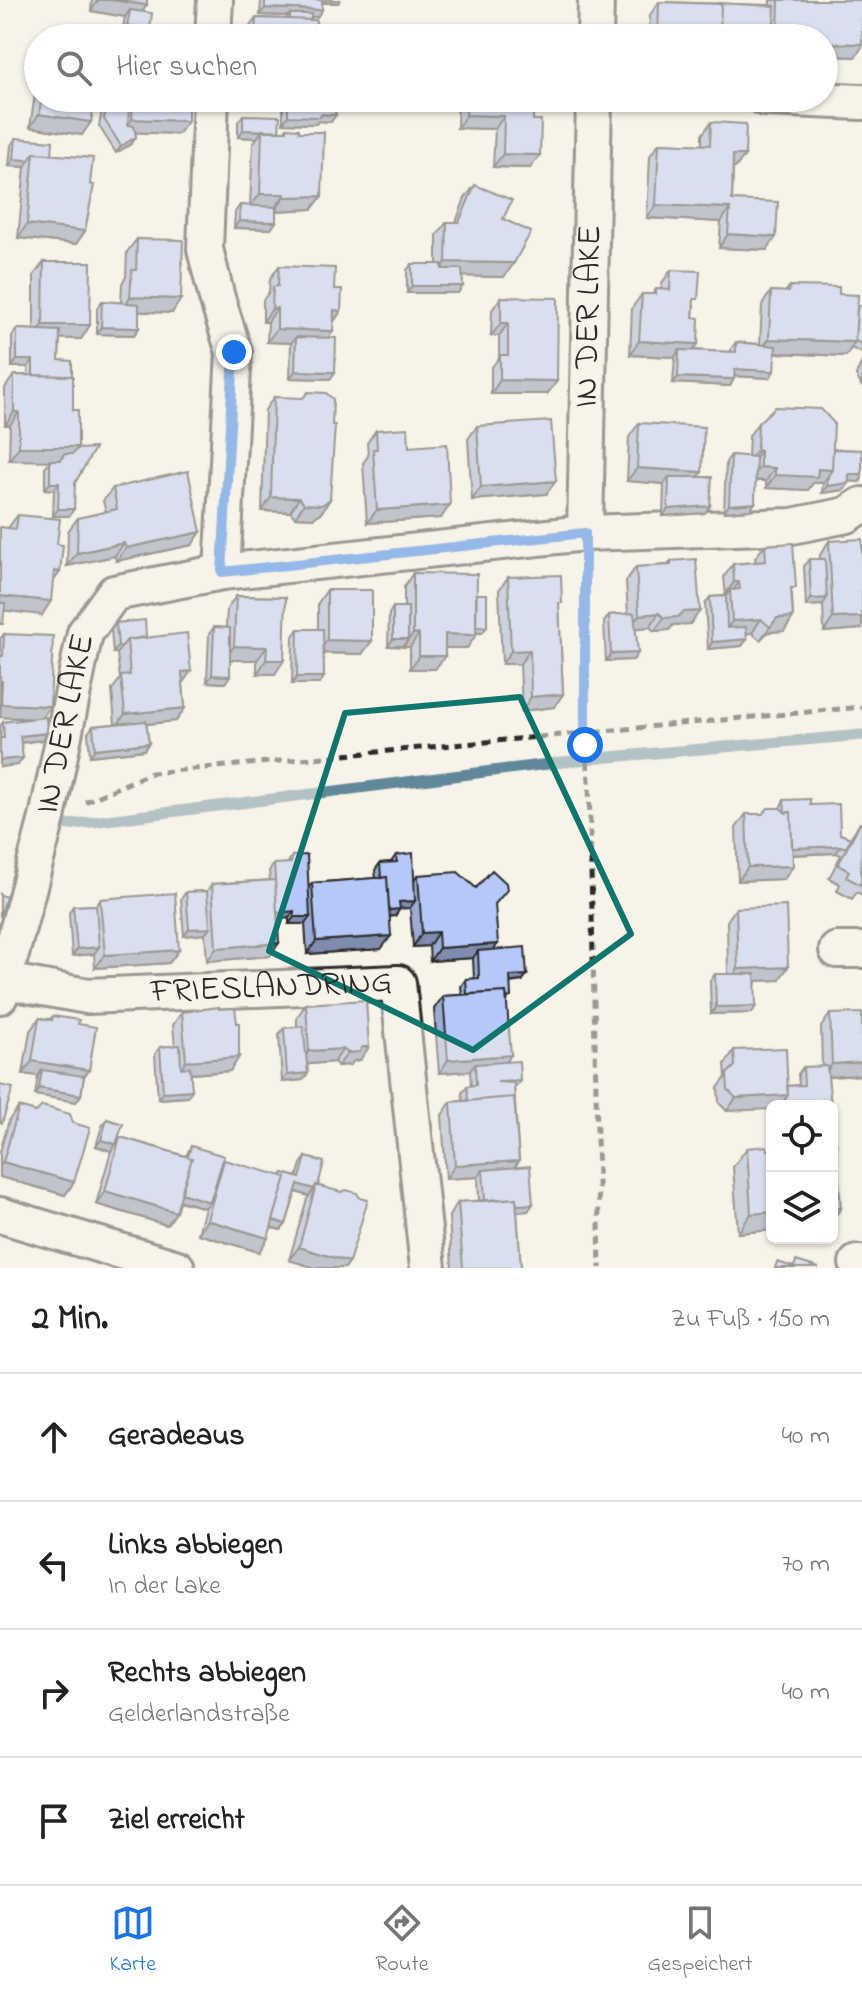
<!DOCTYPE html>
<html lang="de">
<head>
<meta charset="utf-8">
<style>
  :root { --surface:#fff; --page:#f2f2f2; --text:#222; --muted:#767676; --line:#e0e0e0; --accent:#1a73e8 }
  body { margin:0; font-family:"Indie Flower",sans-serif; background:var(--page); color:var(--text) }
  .controls { position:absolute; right:24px; bottom:24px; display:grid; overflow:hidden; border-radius:12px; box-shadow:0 2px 6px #0004 }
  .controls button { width:72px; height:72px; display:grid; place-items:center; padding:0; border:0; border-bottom:2px solid var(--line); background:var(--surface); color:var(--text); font:40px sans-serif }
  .stop { position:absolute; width:24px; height:24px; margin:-18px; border:6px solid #1a73e8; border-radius:50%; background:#fff }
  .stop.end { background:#1a73e8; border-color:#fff; box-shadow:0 2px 8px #0008 }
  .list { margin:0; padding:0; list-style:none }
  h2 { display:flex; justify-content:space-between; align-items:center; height:104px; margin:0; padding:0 32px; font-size:34px }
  h2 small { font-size:26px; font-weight:400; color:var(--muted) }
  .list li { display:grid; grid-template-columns:52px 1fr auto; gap:24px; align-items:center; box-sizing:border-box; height:128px; padding:0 32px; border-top:2px solid var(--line) }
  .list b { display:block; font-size:30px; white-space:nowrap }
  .list p { margin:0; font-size:26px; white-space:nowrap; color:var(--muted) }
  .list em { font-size:26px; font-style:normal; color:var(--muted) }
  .icon { flex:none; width:44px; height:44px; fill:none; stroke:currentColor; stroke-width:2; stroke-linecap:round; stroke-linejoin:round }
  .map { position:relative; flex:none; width:862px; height:1268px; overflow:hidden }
  .search { position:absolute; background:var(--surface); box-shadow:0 2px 6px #0004; left:24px; right:24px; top:24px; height:88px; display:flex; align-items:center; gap:20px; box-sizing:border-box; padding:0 28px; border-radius:44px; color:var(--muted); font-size:30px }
  .sheet { height:616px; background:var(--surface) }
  nav { display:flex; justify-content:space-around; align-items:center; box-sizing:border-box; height:112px; border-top:2px solid var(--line); background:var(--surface); font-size:22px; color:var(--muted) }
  nav a { display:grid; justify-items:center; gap:4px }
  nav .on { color:var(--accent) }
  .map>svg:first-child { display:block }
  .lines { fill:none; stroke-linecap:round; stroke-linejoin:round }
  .stream { stroke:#60889a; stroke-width:11 }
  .minor-casing { stroke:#2b2b2b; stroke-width:40 }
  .path { stroke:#2b2b2b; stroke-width:5; stroke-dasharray:8 6; stroke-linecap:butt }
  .minor { stroke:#f7f3e8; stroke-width:34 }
  .wall { fill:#9cacd5; stroke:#2b2b2b; stroke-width:2 }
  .shaded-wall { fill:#7f8cae; stroke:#2b2b2b; stroke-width:2 }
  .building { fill:#b5c8f8; stroke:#2b2b2b; stroke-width:2 }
  .route { stroke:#1a73e8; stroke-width:10 }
  .marked { fill:none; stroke:#0f766e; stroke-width:6; stroke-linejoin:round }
  .labels { text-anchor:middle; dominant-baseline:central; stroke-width:7; stroke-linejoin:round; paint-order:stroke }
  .street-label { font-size:34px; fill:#2b2b2b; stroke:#f7f3e8 }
</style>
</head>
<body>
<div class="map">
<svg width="862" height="1268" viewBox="0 0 862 1268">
  <rect width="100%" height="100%" fill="#f7f3e8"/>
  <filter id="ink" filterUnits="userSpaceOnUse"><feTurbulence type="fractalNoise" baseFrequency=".0125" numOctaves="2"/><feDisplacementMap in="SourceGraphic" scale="16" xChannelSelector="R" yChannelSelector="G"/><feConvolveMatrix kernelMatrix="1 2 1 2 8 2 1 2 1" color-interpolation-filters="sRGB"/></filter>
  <g filter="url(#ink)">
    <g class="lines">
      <path class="stream" d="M68,825L587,759L862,735"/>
      <defs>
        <g id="minor">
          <path d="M213,38L215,0"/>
          <path d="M595,38L596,0"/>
          <path d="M211,98L205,249L217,298L234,352L222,572"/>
          <path d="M765,98L862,102"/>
          <path d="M585,533L792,526L847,515L862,505"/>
          <path d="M837,950H862"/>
          <path id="s1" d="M5,981L87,996L398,983L428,1268"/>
          <path id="s2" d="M0,996L47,818L85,633L114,593L222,572L585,533L594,98"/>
          <path d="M0,1215L177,1268"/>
          <path d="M857,1263H862"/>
        </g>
      </defs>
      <use href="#minor" class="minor-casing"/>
      <path class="path" d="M585,565V745L589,780L600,1268
        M85,802L151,773L862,707"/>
      <use href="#minor" class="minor"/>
    </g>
    <path class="wall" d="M92,0H147V5L142,11L145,37L122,33L125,17L91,11Z
      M261,0H340L338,3H322V10L317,17H311L316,38H246V32L256,18L286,19L288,16L260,15Z
      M770,0H862L855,57L824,56V38H649L650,15L659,2L770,5Z
      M38,75V98H95L82,135L30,127Z
      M124,98H188V121L178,134L135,132L136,137L131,144L116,153L99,126L102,110L107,104H124Z
      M244,98H311L309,101H315L318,98H332L331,122L318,121L316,124L283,123V107L244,106Z
      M458,98H533L530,168L493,167L495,129L457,128Z
      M243,115L279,131H285L287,128L299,132L322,196L312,209L276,211L271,229L234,228L235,212L240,205L250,206L253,144L257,138L238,137V122Z
      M711,122L745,155L735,168H733L732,200L767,250L719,248L721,222L647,218L650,156L659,143L702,145V135Z
      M16,138L52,154L85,231L76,244L18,238L25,167L9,166L11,145Z
      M475,185L503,219L504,277L462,276L458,293H407V270L412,264H437V235L447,222H456L465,198Z
      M137,239L172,313L139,311V328L134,335L97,334V308L102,301L121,303L122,283L126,277L127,252Z
      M44,262L90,325L81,339L60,338L59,360L73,410L75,483L69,516H53L54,490L45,489V467L51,460H9L10,425H5V388L14,375H28V367H12V336L17,329L34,330V275Z
      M279,266L334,289L341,311L333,323L328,338L335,372L330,379L290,378L291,343L267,342L268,322H263V300L269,292L270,279Z
      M671,270L694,306L693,317L698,344L693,350L731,352V349L736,342L760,344L762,305L771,291L785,292L790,286L839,294L857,306H862V353L851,348L846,356L776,353L770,378L735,376L730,386L673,383L675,357L630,355L632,308L642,294H653L656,289L661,290L662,283Z
      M501,297L557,381L547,394H491V368L499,358V336H491L492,310Z
      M862,361V387L856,375Z
      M274,397L330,499L321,513L313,518L295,517L290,512L262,511L265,410Z
      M639,423L699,477L710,506L705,513L663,516L664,484L627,481L629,437Z
      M758,423L833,449L862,450V478L860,482L849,481V483L844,490L822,493L823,483H813L808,490L766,488V481H756L750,510L724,512L726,462L731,455L748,457L749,436Z
      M477,426L546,494L472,500L468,439Z
      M376,430L441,518L367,523L363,463L368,456L367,443Z
      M113,488L192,545L116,561L115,556L67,566L68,531L78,518L106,512L103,501Z
      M18,515L57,544L60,572L53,581L42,615L8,528Z
      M829,541L861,629L824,632L823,605L806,606L804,566L809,559H820V555Z
      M765,545L792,594L793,617L784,631L768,632L760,640L752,633H746L747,639L742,646L708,649L705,604L710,597L726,596L724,577L733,564L756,562L755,558Z
      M671,561L690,624L673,625L669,630L654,631L650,627L635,628L638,653L633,660L606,661L604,622L609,615L628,614L626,581L636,567L668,565Z
      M413,573L476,594L482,633H476L467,648H445V656L435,669H410V647L388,646L389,614L393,607H404V587Z
      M508,577L559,606L563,694L554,707L522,711L520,664H502L499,590Z
      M327,590L362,654L323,653L324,677L319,684H292L293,636L298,629H318V603Z
      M236,596L286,597L275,674H257V660H230L225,683L207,682L209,634L214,627L226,628L227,609Z
      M116,623L146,637L183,683L185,708L176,721L147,724L144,750L90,756L88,733L93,726L115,724L112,690L120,679L117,653H113L111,630Z
      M4,634L50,706L42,718L47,733L42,740L21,743L18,765L0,767V726L3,722L32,719L0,717V639Z
      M784,800L810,805L840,834L850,838L860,823L862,824V895L857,892L852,899L837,891L840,884L829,878L841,855L836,853L793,855V866L784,879L738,881L736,828L746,814H763L780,808Z
      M396,855L414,881L418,875L495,906L494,950L522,981L510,983L507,1003V1061L520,1081L514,1088L519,1161L515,1167L528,1211L517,1212L521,1268H452L449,1216L458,1202L479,1201L478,1177L446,1179L442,1115L451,1102L463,1101L462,1093L467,1086H471L470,1071L439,1073L434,1009L443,996L462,995L461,986L466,979H474L473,958L430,961L429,946L413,947L410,908H400L395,916L389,917L381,949L307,954L305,924H289V918L278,919L270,956L207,961L205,934L184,936L181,899L186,892L207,891L212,884L270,880L269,871L274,864H287L292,856L308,888L312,883L376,878L375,870L380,863L391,862Z
      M100,899L179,950L169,963L95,968L94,954L72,956L69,913L73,906L96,905Z
      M736,908L779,980L756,981L752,1013L711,1014L710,981L715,974H728L727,921Z
      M306,1004L360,1060L354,1061L350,1065L338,1066L334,1062L307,1064L308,1073L303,1080L282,1082L279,1034L284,1028L297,1027V1017Z
      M219,1009L239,1057L230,1071L191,1074L187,1097L158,1099L155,1054L160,1047L175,1046L173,1025L182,1012Z
      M830,1014L862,1075L828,1077L830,1106H772L727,1111L719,1103L718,1088L726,1077L725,1064L734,1050L787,1086L799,1085L798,1074L803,1067H822L821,1027Z
      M53,1016L78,1024L89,1070L84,1076L81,1095L76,1102L35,1095L38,1076L23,1074L30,1031L39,1018L50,1019Z
      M19,1107L74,1182L65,1195L0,1177V1152L9,1120Z
      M107,1119L116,1143L120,1137L186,1156L191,1146L222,1162L281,1176L283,1173L297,1177L301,1164L306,1157L349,1262L345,1268H316L289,1260L307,1199L309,1196L296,1192L286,1224L281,1230L271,1228L259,1252L198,1234L205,1208L179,1201L176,1212L167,1225L96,1204L111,1151L96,1146L102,1126Z
      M747,1148L772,1150V1230L738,1233L733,1167Z"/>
    <path class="shaded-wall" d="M98,0H112L147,5L137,19L130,10L125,17L91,11Z
      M280,0H340L338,3L279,1Z
      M265,8L322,10L317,17L290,16V14L288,16L260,15Z
      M127,26L150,30L145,37L122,33Z
      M716,36L772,38H714Z
      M778,36L821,37L776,38Z
      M824,43L862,44V47L855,57L824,56Z
      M249,98H311L304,108L288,100L283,107L244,106Z
      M39,114L91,122L82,135L30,127Z
      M321,114L336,115L331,122L318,121L316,124L283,123L288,116Z
      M466,115L504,116L495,129L457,128Z
      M132,119L188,121L178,134L123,132Z
      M243,130L262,131L257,138L238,137Z
      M136,137L131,144L116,153L121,146Z
      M503,154L540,155L530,168L493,167Z
      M733,155H745L735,168H724Z
      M14,159L29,160L25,167L9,166Z
      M260,194H285L275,208L250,207Z
      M322,196L312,209L275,211L284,197Z
      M656,205L730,208L721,222L647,218Z
      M239,221L276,222L271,229L234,228Z
      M27,224L85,231L76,244L18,238Z
      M728,234L776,237L767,250L719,248Z
      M446,262L514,263L504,277L437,276Z
      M412,286H463L458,293H407Z
      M130,297L181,299L172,313L121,311Z
      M277,308L268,322H263L272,309Z
      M334,310L341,311L332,324Z
      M501,323H508L499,336H491Z
      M43,325H90L81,339L34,338Z
      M101,327L139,328L134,335L97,334Z
      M277,329L333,331L324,344L296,337L291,343L267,342Z
      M769,339L855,342L846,356L759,352Z
      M639,341L698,344L688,357L679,350L675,357L630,355Z
      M17,360H33L28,367H12Z
      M735,369L774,371L770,378L730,376Z
      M295,371L335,372L330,379L290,378Z
      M678,377L734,379L730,386L673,383Z
      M500,380L557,381L547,394H491Z
      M14,412H19L10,425H5Z
      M19,447H78L68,461L64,454L59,461L9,460Z
      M757,450L760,451L751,464H747Z
      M760,467L775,468L766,481L750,480Z
      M637,468L702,472L693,485L669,477L664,484L627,481Z
      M818,469L832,470L823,483H813L808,490L766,488L775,475Z
      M849,474H862V478L860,482L844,481Z
      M556,481L546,494L472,500L481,487Z
      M50,483H59L54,490L45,489Z
      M849,483L844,490L822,493L827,486Z
      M271,497L299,498L290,512L262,511Z
      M330,499L321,513L313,518L295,517L304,504Z
      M755,503L750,510L724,512L729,505Z
      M450,505L441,518L367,523L377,510Z
      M710,506L705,513L663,516L668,509Z
      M58,509H74L69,516H53Z
      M201,532L192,545L116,561L126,548Z
      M124,543L115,556L67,566L77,553Z
      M54,571L60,572L51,585Z
      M734,582H739L731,594L730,590L727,595H725Z
      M0,596L51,601L42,615L0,610Z
      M827,598L823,605L806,606L811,599Z
      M700,611L690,624L673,625L669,630L654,631L664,618L683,612Z
      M659,613L650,627L629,629L639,615Z
      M793,617L784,631L768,632L760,640L777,618Z
      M862,617V628L861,629L824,632L833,618Z
      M761,619L752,633L723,635L732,621Z
      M472,626L487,627L482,633H467Z
      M413,634H419L410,647H403Z
      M445,634L476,635L467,648H436Z
      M393,639H408L403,646H388Z
      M747,639L742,646L708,649L712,642Z
      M327,640L372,641L362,654L318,653Z
      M118,646H122L117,653H113Z
      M234,646L267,647L257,660H225Z
      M530,650L520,664H502L511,651Z
      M638,653L633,660L606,661L611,654Z
      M419,656H445L435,669H410Z
      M266,660H284L275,674H257Z
      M191,671L182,684V672Z
      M212,675L230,676L225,683L207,682Z
      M297,677H324L319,684H292Z
      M563,694L554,707L522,711L531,697Z
      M1,704L50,706L41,719L0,717Z
      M185,708L176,721L116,727L125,714Z
      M47,733L42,740L16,743L20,736Z
      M149,743L144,750L90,756L95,749Z
      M23,758L18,765L0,767V760Z
      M841,846L836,853L783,855L788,848Z
      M793,866L784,879L738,881L748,867Z
      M415,901L410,908L394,909L399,902Z
      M400,909L395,916L379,917L384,910Z
      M294,911L289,918L267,920L272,913Z
      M294,917H310L305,924H289Z
      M210,928L205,934L184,936L189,929Z
      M438,932L429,946L413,947L422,933Z
      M391,936L381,949L307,954L316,941Z
      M279,943L270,956L207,961L216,948Z
      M498,944L488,957L478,951L473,958L430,961L439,948Z
      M99,947L94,954L72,956L77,949Z
      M179,950L169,963L95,968L105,955Z
      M788,967L779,980L728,982L738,969Z
      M527,975L522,981L505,983L510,976Z
      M756,1006L752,1013L711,1014L716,1007Z
      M363,1047H369L360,1060L354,1061L350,1065L338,1066L348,1053Z
      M343,1049L334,1062L300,1065L309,1051Z
      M511,1055L502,1068L475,1064L470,1071L439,1073L448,1060Z
      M239,1057L230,1071L177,1075L186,1061Z
      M32,1061L89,1070L79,1083L42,1070L38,1076L23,1074Z
      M862,1062V1075L823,1077L832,1064Z
      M308,1073L303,1080L282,1082L287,1075Z
      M39,1088L81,1095L76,1102L35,1095Z
      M192,1090L187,1097L158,1099L163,1092Z
      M788,1095L780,1106H772V1109L727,1111L736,1098Z
      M101,1140L116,1144L111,1151L96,1146Z
      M519,1161L509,1174L483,1170L478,1177L446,1179L455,1165Z
      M3,1162L74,1182L65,1195L0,1177V1166Z
      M298,1184L314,1189L309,1196L293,1191Z
      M105,1191L176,1212L167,1225L96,1204Z
      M179,1192L210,1202L205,1208L174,1199Z
      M533,1204L528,1211L480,1213L485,1207Z
      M832,1208H841L832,1221Z
      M772,1212V1230L738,1233L751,1214Z
      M207,1220L268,1238L259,1252L198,1234Z
      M271,1220L286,1224L281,1230L266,1226Z
      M299,1247L349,1262L345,1268H316L289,1260Z"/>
    <path class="building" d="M112,0H147V5Z
      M265,0H322V10L265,8Z
      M779,0H862V44L824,43V38L821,37L778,36Z
      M659,2L721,4L720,38H658Z
      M717,3L775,6L773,38L720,36L721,4H717Z
      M130,10L152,13L150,30L127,26Z
      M290,14H311V20L290,19Z
      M256,18L316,20V38H255Z
      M100,36L117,38H99Z
      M42,98H95L91,122L39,114Z
      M133,98H188V121L132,119Z
      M320,98H332L336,115L321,114L320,117L288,116V100L320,101Z
      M467,98H533V120H541L540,155L503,154L504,116L466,115Z
      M107,104H129L128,125L134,126L136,137L121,146L104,119Z
      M243,115L280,116L279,131L243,130Z
      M711,122L746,124L745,155H733L732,200L778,202L776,237L728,234L730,208L656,205L659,143L710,145Z
      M287,128L299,129V132H324L322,196L284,197L285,194H260L262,130L287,131Z
      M16,138L53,141L52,154L34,153L29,160L14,159Z
      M34,153L93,158L90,184L94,185L85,231L27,224Z
      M475,185L512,200L503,219L531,232L514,263L446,262L447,222H459Z
      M240,205L276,207V222L239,221Z
      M137,239L183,240L181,299L130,297L132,270H136Z
      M44,262H91L90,325H43Z
      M412,264H442V269H462L463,286H412Z
      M279,266L335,268L334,289H342L341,311L334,310L333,331L277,329V308L272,309L273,287L278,286Z
      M671,270L700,271L698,299H694L693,317L699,318L698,344L639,341L642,294H656V289L670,290Z
      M790,286L839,287V294L858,295L855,342L769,339L771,291L789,292Z
      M501,297L558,298L557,381L500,380V355H508V323H501Z
      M102,301L139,304V328L101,327Z
      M857,306H862V344L855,341Z
      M17,329L60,331L59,360L72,361V376L33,375V360H17Z
      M296,337L336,338L335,372L295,371Z
      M736,342L776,346L774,371L735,369L734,379L678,377L679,350L736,352Z
      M14,375L73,376V410H78V447H19V412H14Z
      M308,392L326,393L333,399L332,425H335L330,499L322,505L304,504L299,498L271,497L274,397L303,398Z
      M775,407L821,409L834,423L832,470L818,469L817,477L775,475V468L760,467V451L757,450L758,423Z
      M551,421L556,481L481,487L477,426Z
      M639,423L704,427L702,472L637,468Z
      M408,428L409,447L447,444L450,505L377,510L373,449H377L376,430Z
      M95,448L75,483L74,509H58L59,483H50V460H61L64,454H73L77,449Z
      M833,449L862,450V474H849V483L827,486L828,476L832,470Z
      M731,455L756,457L755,503L729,505Z
      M188,471L201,532L126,548L124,543L77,553L78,518L117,509L113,488Z
      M669,477H712L710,506L668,509Z
      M18,515L60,519L57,544L63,545L60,572L54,571L51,601L0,596V527L16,529Z
      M862,539V617L833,618L829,541Z
      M793,543L796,588H791L793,617L777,618L770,627L761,619L732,621L730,590L740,589L739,582H734L733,564L766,561L765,545Z
      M696,559L700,611L683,612L678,617L664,618L659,613L639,615L636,567L671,565V561Z
      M809,559H825L827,598L811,599Z
      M413,573L477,574L476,635L445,634V656H419V634H413Z
      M561,575L562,603H559L563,694L531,697L530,650L511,651L508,577Z
      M327,590H372V641L327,640Z
      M476,594H487V627L476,626Z
      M236,596L286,597L284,660H266L267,647L234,646Z
      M726,596L727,628L746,627L747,639L712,642L710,597Z
      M0,603H5L3,624H0Z
      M393,607H408V639H393Z
      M634,613L638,653L611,654L609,615Z
      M145,620L146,637L127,640L122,646H118L116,623Z
      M214,627L230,628V676L212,675Z
      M298,629H323L324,677H297Z
      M187,633L191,671L182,672L185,708L125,714L121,676L130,675L127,640Z
      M4,634L53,636L50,706L1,704L2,681H0V656H3Z
      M46,717L47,733L20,736L23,758L0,760V738H4L3,722Z
      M146,721L149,743L95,749L93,726Z
      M810,799V805L839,804L840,834L851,838L846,848L841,846L792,848L791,812H785L784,800Z
      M768,808H780L786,813L791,812L793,866L748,867L746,814H763Z
      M860,823L862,824L861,885L846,877L849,871L838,865Z
      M413,853L415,901L399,902L400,909L389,910L387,877L381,878L380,863L397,862L396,855Z
      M307,855L310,917H294V911L277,913L274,864L291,863L292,856Z
      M492,870L506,883L507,890L495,904L498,944L439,948L438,932L422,933L418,875L458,872L476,888Z
      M387,877L391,936L316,941L312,883Z
      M275,880L279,943L216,948L212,884Z
      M207,891L210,928L189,929L186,892Z
      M175,893L179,950L105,955L100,899Z
      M0,894L1,895L6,897L0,917Z
      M96,905L99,947L77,949L73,906Z
      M786,906L788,967L738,969L736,908Z
      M525,947L527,975L510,976L511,997L507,998L506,992L467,994L466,979L479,978L478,951Z
      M715,974H755L756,1006L716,1007Z
      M506,992L511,1055L448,1060L443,996Z
      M366,1000L369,1047H363L359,1052L348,1053L343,1049L309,1051L306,1004Z
      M219,1007V1009L235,1008L237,1023H239V1057L186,1061L182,1012Z
      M862,1013V1062L832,1064L830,1014Z
      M53,1016L79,1020L78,1024L96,1027L89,1070L32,1061L39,1018L52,1020Z
      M303,1026L308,1073L287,1075L284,1028Z
      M180,1045L181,1068L190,1067L192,1090L163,1092L160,1047Z
      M786,1048L788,1095L736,1098L728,1090L727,1074L735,1066L734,1050Z
      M519,1061L520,1081L497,1082L514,1083L515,1103L514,1097L468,1101L467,1086L476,1085L475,1064Z
      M827,1066L831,1106H783V1103L788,1095L787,1086L804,1085L803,1067Z
      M42,1070L84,1076L81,1095L39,1088Z
      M0,1085L13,1088L2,1123L0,1122Z
      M514,1097L519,1161L455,1165L451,1102Z
      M42,1106L70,1114L73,1123L90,1128L74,1182L3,1162L19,1107L36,1112Z
      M107,1119L123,1124L116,1144L101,1140Z
      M120,1137L192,1158L176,1212L105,1191Z
      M836,1141L841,1208H832V1142Z
      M191,1146L224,1156L210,1202L181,1193L192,1158L188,1157Z
      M767,1146V1150H772V1212L751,1214L747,1148Z
      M306,1157L324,1162L318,1186L316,1185L314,1189L298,1184L286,1224L273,1220L286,1177L282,1176L283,1173L300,1178Z
      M224,1160L286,1177L268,1238L207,1220Z
      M530,1166L533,1204L517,1205L516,1198L485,1201L483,1170Z
      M316,1185L341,1192L346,1190L357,1193L360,1198L368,1200L349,1262L299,1247Z
      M516,1198L521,1268H463L458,1202Z
      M796,1261L819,1268H775L777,1262L794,1267Z"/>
  </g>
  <g class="lines" filter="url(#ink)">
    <path class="route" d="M234,352L222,572L585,533V745"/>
  </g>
  <path d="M0 0H862V1268H0ZM520,697L631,934L473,1050L269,951L345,713Z" fill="#f7f3e8" fill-opacity=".55" fill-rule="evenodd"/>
  <path class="marked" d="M520,697L631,934L473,1050L269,951L345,713Z"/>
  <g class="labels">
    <g class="street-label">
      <text stroke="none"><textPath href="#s2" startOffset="1114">IN DER LAKE</textPath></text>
      <text stroke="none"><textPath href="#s2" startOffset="280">IN DER LAKE</textPath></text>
      <text stroke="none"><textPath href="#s1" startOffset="268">FRIESLANDRING</textPath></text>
    </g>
  </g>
</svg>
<div class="controls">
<button><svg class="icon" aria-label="locate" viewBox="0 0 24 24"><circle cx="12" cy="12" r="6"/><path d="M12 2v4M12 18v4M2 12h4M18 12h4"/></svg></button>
<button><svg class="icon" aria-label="layers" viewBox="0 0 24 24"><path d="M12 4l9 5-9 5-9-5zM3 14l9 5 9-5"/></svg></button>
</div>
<div class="stop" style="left:585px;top:745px"></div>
<div class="stop end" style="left:234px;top:352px"></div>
<div class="search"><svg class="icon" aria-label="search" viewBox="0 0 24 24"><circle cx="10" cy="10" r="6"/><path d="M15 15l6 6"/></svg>Hier suchen</div>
</div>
<section class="sheet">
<h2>2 Min.<small>Zu Fuß · 150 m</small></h2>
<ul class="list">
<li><svg class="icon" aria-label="ahead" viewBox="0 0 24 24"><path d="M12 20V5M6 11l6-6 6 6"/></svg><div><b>Geradeaus</b></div><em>40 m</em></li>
<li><svg class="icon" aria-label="left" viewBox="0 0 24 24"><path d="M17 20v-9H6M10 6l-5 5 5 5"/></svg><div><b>Links abbiegen</b><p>In der Lake</p></div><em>70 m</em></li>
<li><svg class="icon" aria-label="right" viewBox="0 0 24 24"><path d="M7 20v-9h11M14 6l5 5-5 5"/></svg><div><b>Rechts abbiegen</b><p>Gelderlandstraße</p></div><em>40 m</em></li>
<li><svg class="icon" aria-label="arrive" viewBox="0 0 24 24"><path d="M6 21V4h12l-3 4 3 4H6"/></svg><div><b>Ziel erreicht</b></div></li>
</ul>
</section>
<nav>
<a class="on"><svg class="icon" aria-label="map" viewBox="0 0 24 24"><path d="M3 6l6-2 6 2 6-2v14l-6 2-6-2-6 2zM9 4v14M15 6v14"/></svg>Karte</a>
<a><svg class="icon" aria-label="directions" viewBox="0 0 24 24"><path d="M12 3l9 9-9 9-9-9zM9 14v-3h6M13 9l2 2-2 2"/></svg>Route</a>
<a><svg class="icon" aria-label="saved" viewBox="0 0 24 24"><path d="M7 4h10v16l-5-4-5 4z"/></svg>Gespeichert</a>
</nav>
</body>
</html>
